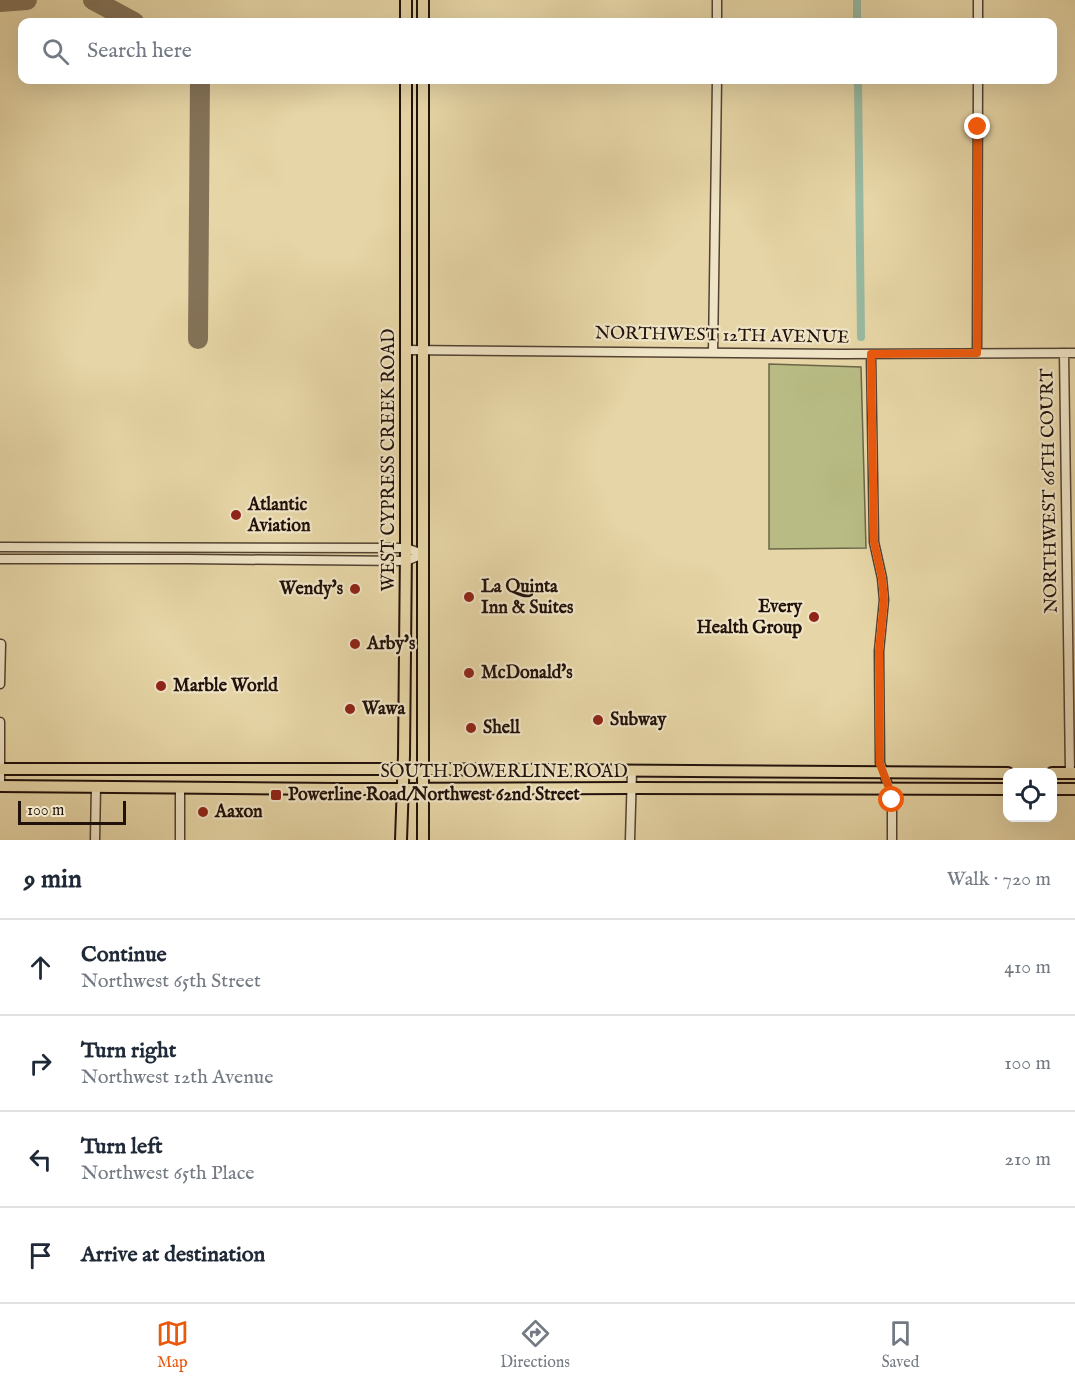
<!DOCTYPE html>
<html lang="en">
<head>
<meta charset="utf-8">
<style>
  :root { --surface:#fff; --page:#f2f2f3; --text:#1f2937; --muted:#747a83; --line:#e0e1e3; --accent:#ea580c }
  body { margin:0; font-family:"IM FELL English",serif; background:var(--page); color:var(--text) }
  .controls { position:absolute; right:18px; bottom:18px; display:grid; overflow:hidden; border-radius:12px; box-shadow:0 6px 24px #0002 }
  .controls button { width:54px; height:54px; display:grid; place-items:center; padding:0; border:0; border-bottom:2px solid var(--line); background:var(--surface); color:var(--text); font:30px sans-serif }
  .scale { position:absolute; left:18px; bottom:15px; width:108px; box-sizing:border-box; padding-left:6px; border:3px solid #21110b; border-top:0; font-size:16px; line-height:21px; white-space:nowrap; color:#21110b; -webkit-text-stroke:4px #efe4c5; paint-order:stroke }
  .stop { position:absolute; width:18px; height:18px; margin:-14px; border:4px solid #ea580c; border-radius:50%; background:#fff }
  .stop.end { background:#ea580c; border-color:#fff; box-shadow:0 2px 6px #0008 }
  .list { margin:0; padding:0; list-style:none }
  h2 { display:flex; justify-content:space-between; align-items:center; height:78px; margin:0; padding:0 24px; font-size:26px }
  h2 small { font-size:20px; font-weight:400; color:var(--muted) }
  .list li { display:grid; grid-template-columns:39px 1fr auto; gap:18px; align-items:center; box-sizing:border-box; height:96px; padding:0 24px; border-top:2px solid var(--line) }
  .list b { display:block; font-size:22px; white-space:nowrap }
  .list p { margin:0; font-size:20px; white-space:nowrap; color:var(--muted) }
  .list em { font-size:20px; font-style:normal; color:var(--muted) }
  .icon { flex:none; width:33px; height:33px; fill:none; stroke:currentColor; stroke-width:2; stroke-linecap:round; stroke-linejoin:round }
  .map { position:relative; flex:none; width:1075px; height:840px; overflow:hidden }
  .search { position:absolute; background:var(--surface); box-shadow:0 6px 24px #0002; left:18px; right:18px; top:18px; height:66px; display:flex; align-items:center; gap:15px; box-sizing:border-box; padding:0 21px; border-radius:12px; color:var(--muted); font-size:22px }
  .sheet { height:462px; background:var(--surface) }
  nav { display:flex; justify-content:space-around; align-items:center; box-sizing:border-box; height:84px; border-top:2px solid var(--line); background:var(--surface); font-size:16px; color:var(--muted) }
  nav a { display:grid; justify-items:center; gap:3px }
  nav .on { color:var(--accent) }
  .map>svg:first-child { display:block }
  .green { fill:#b8bc84; stroke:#6c6648; stroke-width:1.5 }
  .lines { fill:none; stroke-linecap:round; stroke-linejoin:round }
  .canal { stroke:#97b9a1; stroke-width:8 }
  .taxiway { stroke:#847358; stroke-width:20 }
  .minor-casing { stroke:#524232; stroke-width:11 }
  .major-casing { stroke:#21110b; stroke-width:14 }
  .minor { stroke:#efe4c5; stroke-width:8 }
  .major { stroke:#e6d5a6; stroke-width:10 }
  .route { stroke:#ea580c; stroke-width:8 }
  .poi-dot { fill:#8f2418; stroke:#efe4c5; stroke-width:2 }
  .labels { text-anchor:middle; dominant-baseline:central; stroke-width:4.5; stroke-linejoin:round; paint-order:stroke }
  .street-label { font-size:18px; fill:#21110b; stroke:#efe4c5 }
  .poi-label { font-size:18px; font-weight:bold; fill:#21110b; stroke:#efe4c5; text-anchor:start }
</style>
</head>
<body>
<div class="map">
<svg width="1075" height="840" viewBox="0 0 1075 840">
  <rect width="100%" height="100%" fill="#e6d5a6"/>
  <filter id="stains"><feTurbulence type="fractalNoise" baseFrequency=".00333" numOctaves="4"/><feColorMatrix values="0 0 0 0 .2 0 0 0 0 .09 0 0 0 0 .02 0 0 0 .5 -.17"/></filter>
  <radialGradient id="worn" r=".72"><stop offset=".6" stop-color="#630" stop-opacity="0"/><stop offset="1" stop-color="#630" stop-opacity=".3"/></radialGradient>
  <path class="green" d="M769,364L861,367L866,548L769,549Z"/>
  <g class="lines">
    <path class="canal" d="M857,0V22
      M858,80L861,337"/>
    <path class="taxiway" d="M93,0L134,22
      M0,2L27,0
      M198,339L200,80"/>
    <defs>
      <path id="minor" d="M717,22V0
        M978,22V0
        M406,350L841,354L1075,353
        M713,353L717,80
        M977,353L978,80
        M1064,353L1070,773
        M871,354L874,542L882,578L884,600L879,651L880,763L892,796V840
        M0,547L406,548L423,554
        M0,559H186L406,561L423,554
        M0,684L1,644
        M0,722V786
        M95,840L96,786
        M180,840V787
        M630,840L632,771"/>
      <path id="major" d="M423,0V22
        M406,22V0
        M0,769H393L1008,773
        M1052,773H1075
        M0,786L338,789L631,788L1008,789
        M1052,789H1075
        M401,840L404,755L406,548V80
        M423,840V80"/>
    </defs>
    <use href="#minor" class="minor-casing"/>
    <use href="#major" class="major-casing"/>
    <use href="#minor" class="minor"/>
    <use href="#major" class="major"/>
  </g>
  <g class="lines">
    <path class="route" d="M892,800V796L880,764L879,651L884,600L882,578L874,542L871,354L977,353L978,127"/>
  </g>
  <g class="poi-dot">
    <circle cx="236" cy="515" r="6"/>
    <circle cx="355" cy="589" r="6"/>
    <circle cx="469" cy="597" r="6"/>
    <circle cx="814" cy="617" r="6"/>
    <circle cx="355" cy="644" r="6"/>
    <circle cx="469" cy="673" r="6"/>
    <circle cx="161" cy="686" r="6"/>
    <circle cx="350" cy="709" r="6"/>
    <circle cx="598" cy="720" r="6"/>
    <circle cx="471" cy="728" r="6"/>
    <rect x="270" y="789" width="12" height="12" rx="3"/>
    <circle cx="203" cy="812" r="6"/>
  </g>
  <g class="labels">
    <g class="street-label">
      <text transform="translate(722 336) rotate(1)">NORTHWEST 12TH AVENUE</text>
      <text transform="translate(389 460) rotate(-90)">WEST CYPRESS CREEK ROAD</text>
      <text transform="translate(1050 491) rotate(-91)">NORTHWEST 66TH COURT</text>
      <text x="504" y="772">SOUTH POWERLINE ROAD</text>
    </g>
    <g class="poi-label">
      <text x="248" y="505">Atlantic<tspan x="248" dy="21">Aviation</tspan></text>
      <text x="481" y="587">La Quinta<tspan x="481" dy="21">Inn &amp; Suites</tspan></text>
      <text x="343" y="589" text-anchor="end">Wendy's</text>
      <text x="802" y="607" text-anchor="end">Every<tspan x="802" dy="21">Health Group</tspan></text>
      <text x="367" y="644">Arby's</text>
      <text x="481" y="673">McDonald's</text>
      <text x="173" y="686">Marble World</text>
      <text x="362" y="709">Wawa</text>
      <text x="610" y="720">Subway</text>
      <text x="483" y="728">Shell</text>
      <text x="288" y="795">Powerline Road/Northwest 62nd Street</text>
      <text x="215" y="812">Aaxon</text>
    </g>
  </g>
  <rect width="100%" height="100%" filter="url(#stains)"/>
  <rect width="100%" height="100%" fill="url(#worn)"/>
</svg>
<div class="controls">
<button><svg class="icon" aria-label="locate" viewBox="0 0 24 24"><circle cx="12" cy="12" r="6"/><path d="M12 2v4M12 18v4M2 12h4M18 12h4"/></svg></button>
</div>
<div class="scale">100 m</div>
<div class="stop" style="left:892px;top:800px"></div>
<div class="stop end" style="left:978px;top:127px"></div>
<div class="search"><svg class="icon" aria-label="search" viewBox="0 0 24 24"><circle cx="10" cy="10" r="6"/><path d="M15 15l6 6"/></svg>Search here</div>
</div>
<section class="sheet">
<h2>9 min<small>Walk · 720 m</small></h2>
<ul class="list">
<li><svg class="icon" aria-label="ahead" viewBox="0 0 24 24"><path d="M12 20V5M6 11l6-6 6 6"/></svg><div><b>Continue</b><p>Northwest 65th Street</p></div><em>410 m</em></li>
<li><svg class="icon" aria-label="right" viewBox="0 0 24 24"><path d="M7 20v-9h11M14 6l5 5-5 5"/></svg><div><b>Turn right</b><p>Northwest 12th Avenue</p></div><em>100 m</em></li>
<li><svg class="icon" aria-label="left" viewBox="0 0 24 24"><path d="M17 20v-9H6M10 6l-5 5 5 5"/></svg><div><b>Turn left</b><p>Northwest 65th Place</p></div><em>210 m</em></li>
<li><svg class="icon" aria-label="arrive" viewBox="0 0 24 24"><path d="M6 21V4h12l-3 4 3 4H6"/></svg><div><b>Arrive at destination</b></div></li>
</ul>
</section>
<nav>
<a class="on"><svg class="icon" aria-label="map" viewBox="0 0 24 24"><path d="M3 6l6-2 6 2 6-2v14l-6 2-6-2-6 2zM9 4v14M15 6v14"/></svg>Map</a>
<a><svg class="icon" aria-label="directions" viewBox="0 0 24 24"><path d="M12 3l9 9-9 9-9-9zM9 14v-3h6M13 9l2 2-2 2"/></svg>Directions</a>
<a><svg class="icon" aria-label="saved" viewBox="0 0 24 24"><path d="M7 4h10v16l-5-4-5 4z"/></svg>Saved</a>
</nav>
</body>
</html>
